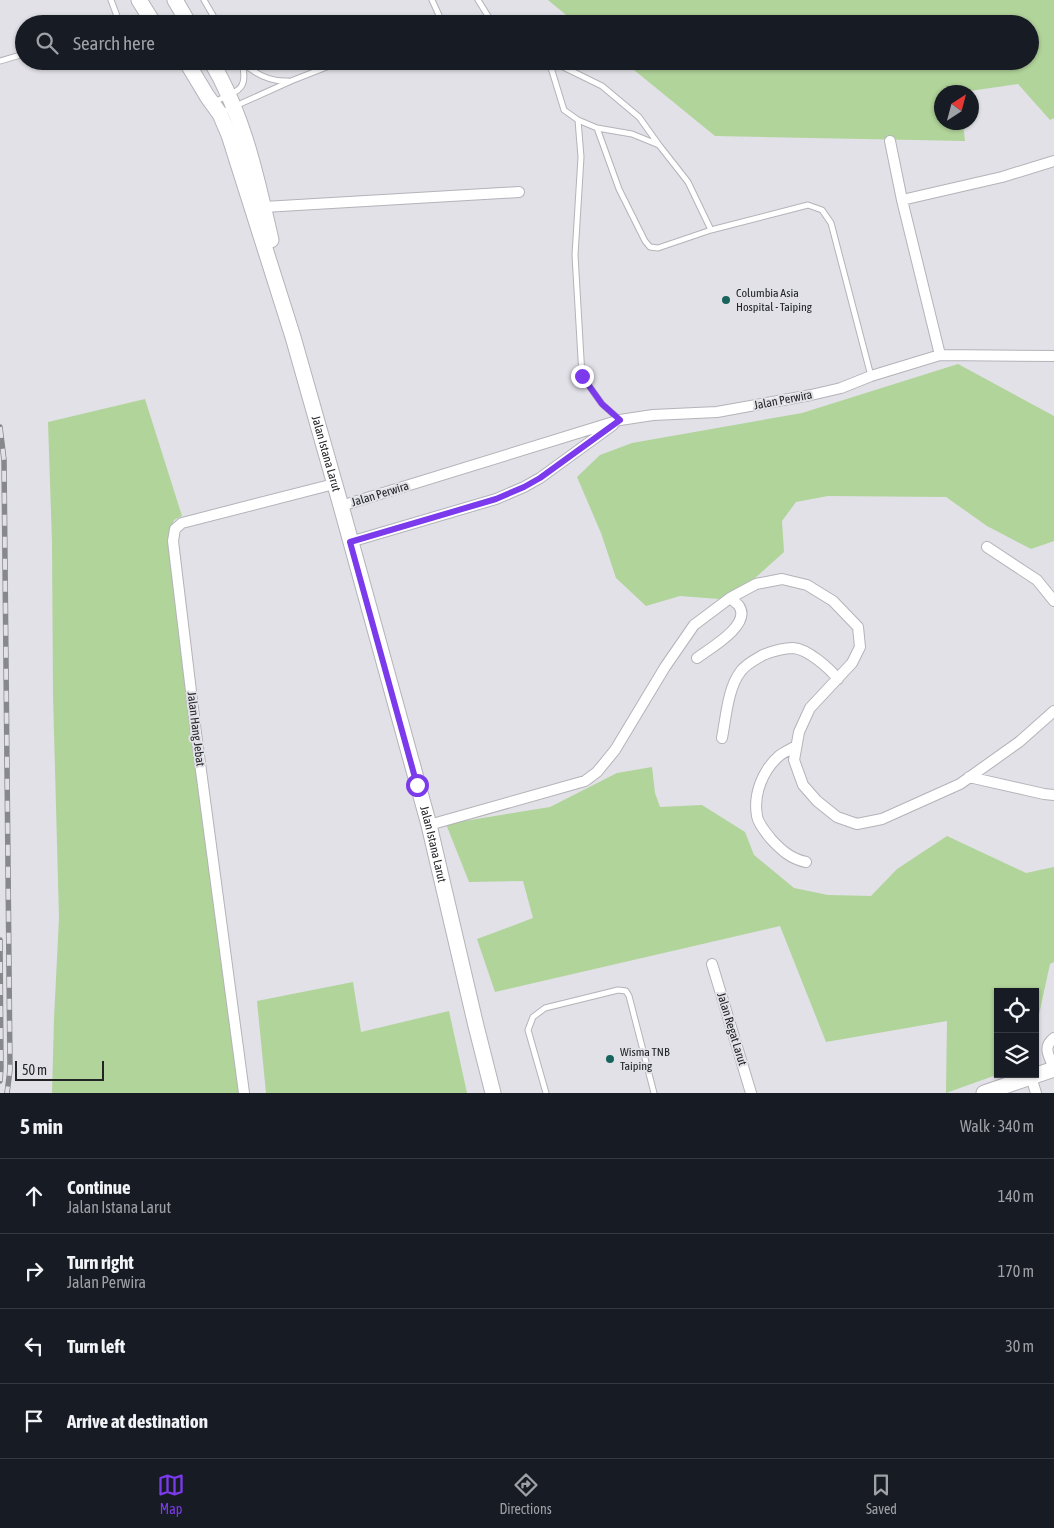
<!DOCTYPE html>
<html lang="en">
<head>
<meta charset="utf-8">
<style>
  :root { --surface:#171b24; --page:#242831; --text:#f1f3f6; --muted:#9ea1a6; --line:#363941; --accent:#7c3aed }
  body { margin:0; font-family:"Asap Condensed",sans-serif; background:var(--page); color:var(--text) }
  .controls { position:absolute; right:15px; bottom:15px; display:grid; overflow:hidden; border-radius:0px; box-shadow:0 1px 4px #0004 }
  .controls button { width:45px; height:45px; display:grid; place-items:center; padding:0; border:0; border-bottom:1px solid var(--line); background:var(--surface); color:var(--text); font:25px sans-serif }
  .compass { position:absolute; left:934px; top:85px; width:45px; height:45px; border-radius:50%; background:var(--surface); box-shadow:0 1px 4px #0004; rotate:36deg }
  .scale { position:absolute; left:15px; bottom:12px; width:89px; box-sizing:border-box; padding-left:5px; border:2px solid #232426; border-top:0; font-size:14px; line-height:18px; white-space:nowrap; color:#232426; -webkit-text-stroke:4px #e1e1e7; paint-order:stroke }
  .stop { position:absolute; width:15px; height:15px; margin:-11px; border:4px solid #7c3aed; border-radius:50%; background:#fff }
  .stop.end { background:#7c3aed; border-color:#fff; box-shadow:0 1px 5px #0008 }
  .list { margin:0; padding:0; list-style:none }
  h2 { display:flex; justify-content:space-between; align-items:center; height:65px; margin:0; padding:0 20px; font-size:21px }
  h2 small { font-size:16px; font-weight:400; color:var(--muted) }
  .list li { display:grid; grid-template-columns:32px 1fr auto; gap:15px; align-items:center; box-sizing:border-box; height:75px; padding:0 20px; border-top:1px solid var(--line) }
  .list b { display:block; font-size:19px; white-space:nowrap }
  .list p { margin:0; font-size:16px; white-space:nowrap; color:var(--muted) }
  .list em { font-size:16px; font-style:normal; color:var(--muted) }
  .icon { flex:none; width:28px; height:28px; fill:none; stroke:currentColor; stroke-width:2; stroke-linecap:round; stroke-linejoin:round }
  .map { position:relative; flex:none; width:1054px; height:1093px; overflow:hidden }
  .search { position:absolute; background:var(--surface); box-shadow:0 1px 4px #0004; left:15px; right:15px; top:15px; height:55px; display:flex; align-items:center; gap:12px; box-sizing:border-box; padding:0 18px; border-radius:28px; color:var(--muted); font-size:19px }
  .sheet { height:365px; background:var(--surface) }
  nav { display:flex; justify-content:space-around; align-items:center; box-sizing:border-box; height:70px; border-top:1px solid var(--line); background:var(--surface); font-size:14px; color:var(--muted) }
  nav a { display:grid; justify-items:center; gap:2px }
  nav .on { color:var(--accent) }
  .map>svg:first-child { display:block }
  .green { fill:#b1d49a }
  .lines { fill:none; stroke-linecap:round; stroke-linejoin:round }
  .service-casing { stroke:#b3b3b9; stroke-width:7 }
  .minor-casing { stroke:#b3b3b9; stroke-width:12 }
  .secondary-casing { stroke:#b3b3b9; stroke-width:17 }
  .service { stroke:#fff; stroke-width:5 }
  .minor { stroke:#fff; stroke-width:10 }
  .secondary { stroke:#fff; stroke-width:15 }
  .rail-casing { stroke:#87888c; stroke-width:5.5 }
  .rail { stroke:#e1e1e7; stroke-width:4; stroke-dasharray:11; stroke-linecap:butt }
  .route { stroke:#7c3aed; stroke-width:6 }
  .poi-dot { fill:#18645c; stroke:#e1e1e7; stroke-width:2 }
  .labels { text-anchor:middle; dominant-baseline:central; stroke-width:4; stroke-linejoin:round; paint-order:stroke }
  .poi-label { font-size:12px; fill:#232426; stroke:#e1e1e7; text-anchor:start }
  .street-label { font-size:12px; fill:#232426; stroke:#e1e1e7 }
</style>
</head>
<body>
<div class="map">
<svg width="1054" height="1093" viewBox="0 0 1054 1093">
  <rect width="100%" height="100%" fill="#e1e1e7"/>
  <path class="green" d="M548,0H1054V118L1050,120L1018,84L963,92H942V122L963,123L965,141L715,136L623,61H1030V24H577Z
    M958,364L1054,416V541L1031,549L987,526L946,497L828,496L796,502L782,521L784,552L755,578L719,599L680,596L646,606L616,578L601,533L577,477L600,455L632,443L802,413Z
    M145,399L182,516L174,520L169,535L242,1093H52L54,1019L59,918L53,695L52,542L48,422Z
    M652,767L655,793L660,807L702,805L745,832L754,855L794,888L828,895L871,896L897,869L947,836L1026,873L1054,867V962L1050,964L1035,1033V992H998V1074H999L946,1093L947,1021L826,1042L780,926L495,992L477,939L533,918L523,881L469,882L446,824L550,807L617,773Z
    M353,982L361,1032L449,1011L467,1093H266L257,1001Z"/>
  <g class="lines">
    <defs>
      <path id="service" d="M111,0L120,24
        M204,0L218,24
        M432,0L443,24
        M478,0L493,24
        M126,24L147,17
        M0,61L24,54
        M547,61L552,71L564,110L578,120L597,128L619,189L645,241L650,247L658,248L711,230L808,205L822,210L831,223L871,376
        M551,61L602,86L639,117L659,145
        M242,62C255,74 270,82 288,81
        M214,102C237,91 249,91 242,63
        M220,113L291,81L342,61
        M578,120L581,157L575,255L582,376L602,404L620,420
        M597,128L632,134L659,145L688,182L711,230
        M546,1093L528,1030L533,1017L545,1008L618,990L626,991L629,996L654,1093"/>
      <path id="minor" d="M890,141L902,200L940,355
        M902,200L1002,177L1054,161
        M264,207L519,192
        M341,506L620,420L653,415L717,412L811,395L841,388L871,376L940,355L1054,356
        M350,542L496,499L524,487L540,478L613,425
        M987,547L1037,580L1054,601
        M697,658C709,649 752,625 739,606C737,603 732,600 730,598
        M722,738C726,717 728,687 741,671C746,664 756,659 763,655C773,651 783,648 793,648C808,649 829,668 838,679
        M796,746C791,749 784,752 779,756C763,770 753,794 757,816C758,823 766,833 771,839C781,850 791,859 806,862
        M969,777L1044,794L1054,795
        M429,825L585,781L597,772L615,750L665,667L694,625L730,598L756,584L782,579L807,585L833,601L858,627L860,647L852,663L810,708L799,732L794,760L803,785L817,801L837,817L857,824L882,819L960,784L1019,742L1054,711
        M712,964L751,1093
        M1054,1038C1042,1047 1049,1056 1054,1068
        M1031,1077L1036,1093
        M244,1093L196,733L173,541L175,529L182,523L334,484"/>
      <g id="secondary">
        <path d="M139,0L154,24"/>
        <path d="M175,0L189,24"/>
        <path id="s1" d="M186,61L207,96L220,114L229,135L293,337L341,506L429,825L476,1026L493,1093"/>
        <path d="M211,61C244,116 257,179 271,240"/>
        <path d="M984,1093L1054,1069"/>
      </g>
    </defs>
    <use href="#service" class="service-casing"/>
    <use href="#minor" class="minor-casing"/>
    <use href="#secondary" class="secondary-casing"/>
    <use href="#service" class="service"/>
    <use href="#minor" class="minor"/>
    <use href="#secondary" class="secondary"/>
    <defs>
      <path id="rail" d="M0,427L4,460L10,1070L7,1093
        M0,940L1,1068L0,1081"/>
    </defs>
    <use href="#rail" class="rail-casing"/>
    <use href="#rail" class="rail"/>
  </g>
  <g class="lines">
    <path class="route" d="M417,785L350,542L496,499L524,487L540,478L620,420L602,404L582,376"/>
  </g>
  <g class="poi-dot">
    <circle cx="726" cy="300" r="5"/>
    <circle cx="610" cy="1059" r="5"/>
  </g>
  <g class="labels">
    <g class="poi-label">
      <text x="736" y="293">Columbia Asia<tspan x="736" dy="14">Hospital - Taiping</tspan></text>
      <text x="620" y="1052">Wisma TNB<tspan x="620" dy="14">Taiping</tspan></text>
    </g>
    <g class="street-label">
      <text transform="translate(783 400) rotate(-11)">Jalan Perwira</text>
      <text stroke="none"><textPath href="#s1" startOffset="419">Jalan Istana Larut</textPath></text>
      <text transform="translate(380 494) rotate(-17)">Jalan Perwira</text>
      <text transform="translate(196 729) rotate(83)">Jalan Hang Jebat</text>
      <text stroke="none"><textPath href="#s1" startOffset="824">Jalan Istana Larut</textPath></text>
      <text transform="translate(732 1029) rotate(73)">Jalan Regat Larut</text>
    </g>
  </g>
</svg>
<div class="controls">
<button><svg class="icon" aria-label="locate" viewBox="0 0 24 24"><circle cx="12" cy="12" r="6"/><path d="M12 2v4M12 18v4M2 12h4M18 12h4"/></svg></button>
<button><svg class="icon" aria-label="layers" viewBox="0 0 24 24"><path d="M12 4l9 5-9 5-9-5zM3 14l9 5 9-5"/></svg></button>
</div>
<svg class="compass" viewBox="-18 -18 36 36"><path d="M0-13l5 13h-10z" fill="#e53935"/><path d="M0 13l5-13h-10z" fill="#9ea1a6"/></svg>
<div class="scale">50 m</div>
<div class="stop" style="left:417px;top:785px"></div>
<div class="stop end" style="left:582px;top:376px"></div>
<div class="search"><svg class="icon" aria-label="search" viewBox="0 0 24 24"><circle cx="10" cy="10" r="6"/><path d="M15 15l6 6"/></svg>Search here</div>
</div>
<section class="sheet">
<h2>5 min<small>Walk · 340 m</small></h2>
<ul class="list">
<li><svg class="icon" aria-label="ahead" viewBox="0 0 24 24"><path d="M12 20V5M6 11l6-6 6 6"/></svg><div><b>Continue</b><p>Jalan Istana Larut</p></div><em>140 m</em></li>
<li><svg class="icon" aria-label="right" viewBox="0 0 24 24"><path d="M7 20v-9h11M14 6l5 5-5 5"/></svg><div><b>Turn right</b><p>Jalan Perwira</p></div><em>170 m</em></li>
<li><svg class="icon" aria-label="left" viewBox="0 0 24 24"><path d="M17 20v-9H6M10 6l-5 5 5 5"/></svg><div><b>Turn left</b></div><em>30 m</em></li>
<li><svg class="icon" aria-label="arrive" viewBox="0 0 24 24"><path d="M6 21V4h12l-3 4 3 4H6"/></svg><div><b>Arrive at destination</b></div></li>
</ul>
</section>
<nav>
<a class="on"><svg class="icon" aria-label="map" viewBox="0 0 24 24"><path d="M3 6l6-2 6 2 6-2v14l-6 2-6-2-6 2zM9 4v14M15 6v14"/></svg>Map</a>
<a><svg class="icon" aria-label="directions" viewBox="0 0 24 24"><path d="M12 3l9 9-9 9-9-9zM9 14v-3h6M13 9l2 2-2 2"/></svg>Directions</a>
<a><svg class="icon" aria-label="saved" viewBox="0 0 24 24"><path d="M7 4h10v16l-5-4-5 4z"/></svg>Saved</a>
</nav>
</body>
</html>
